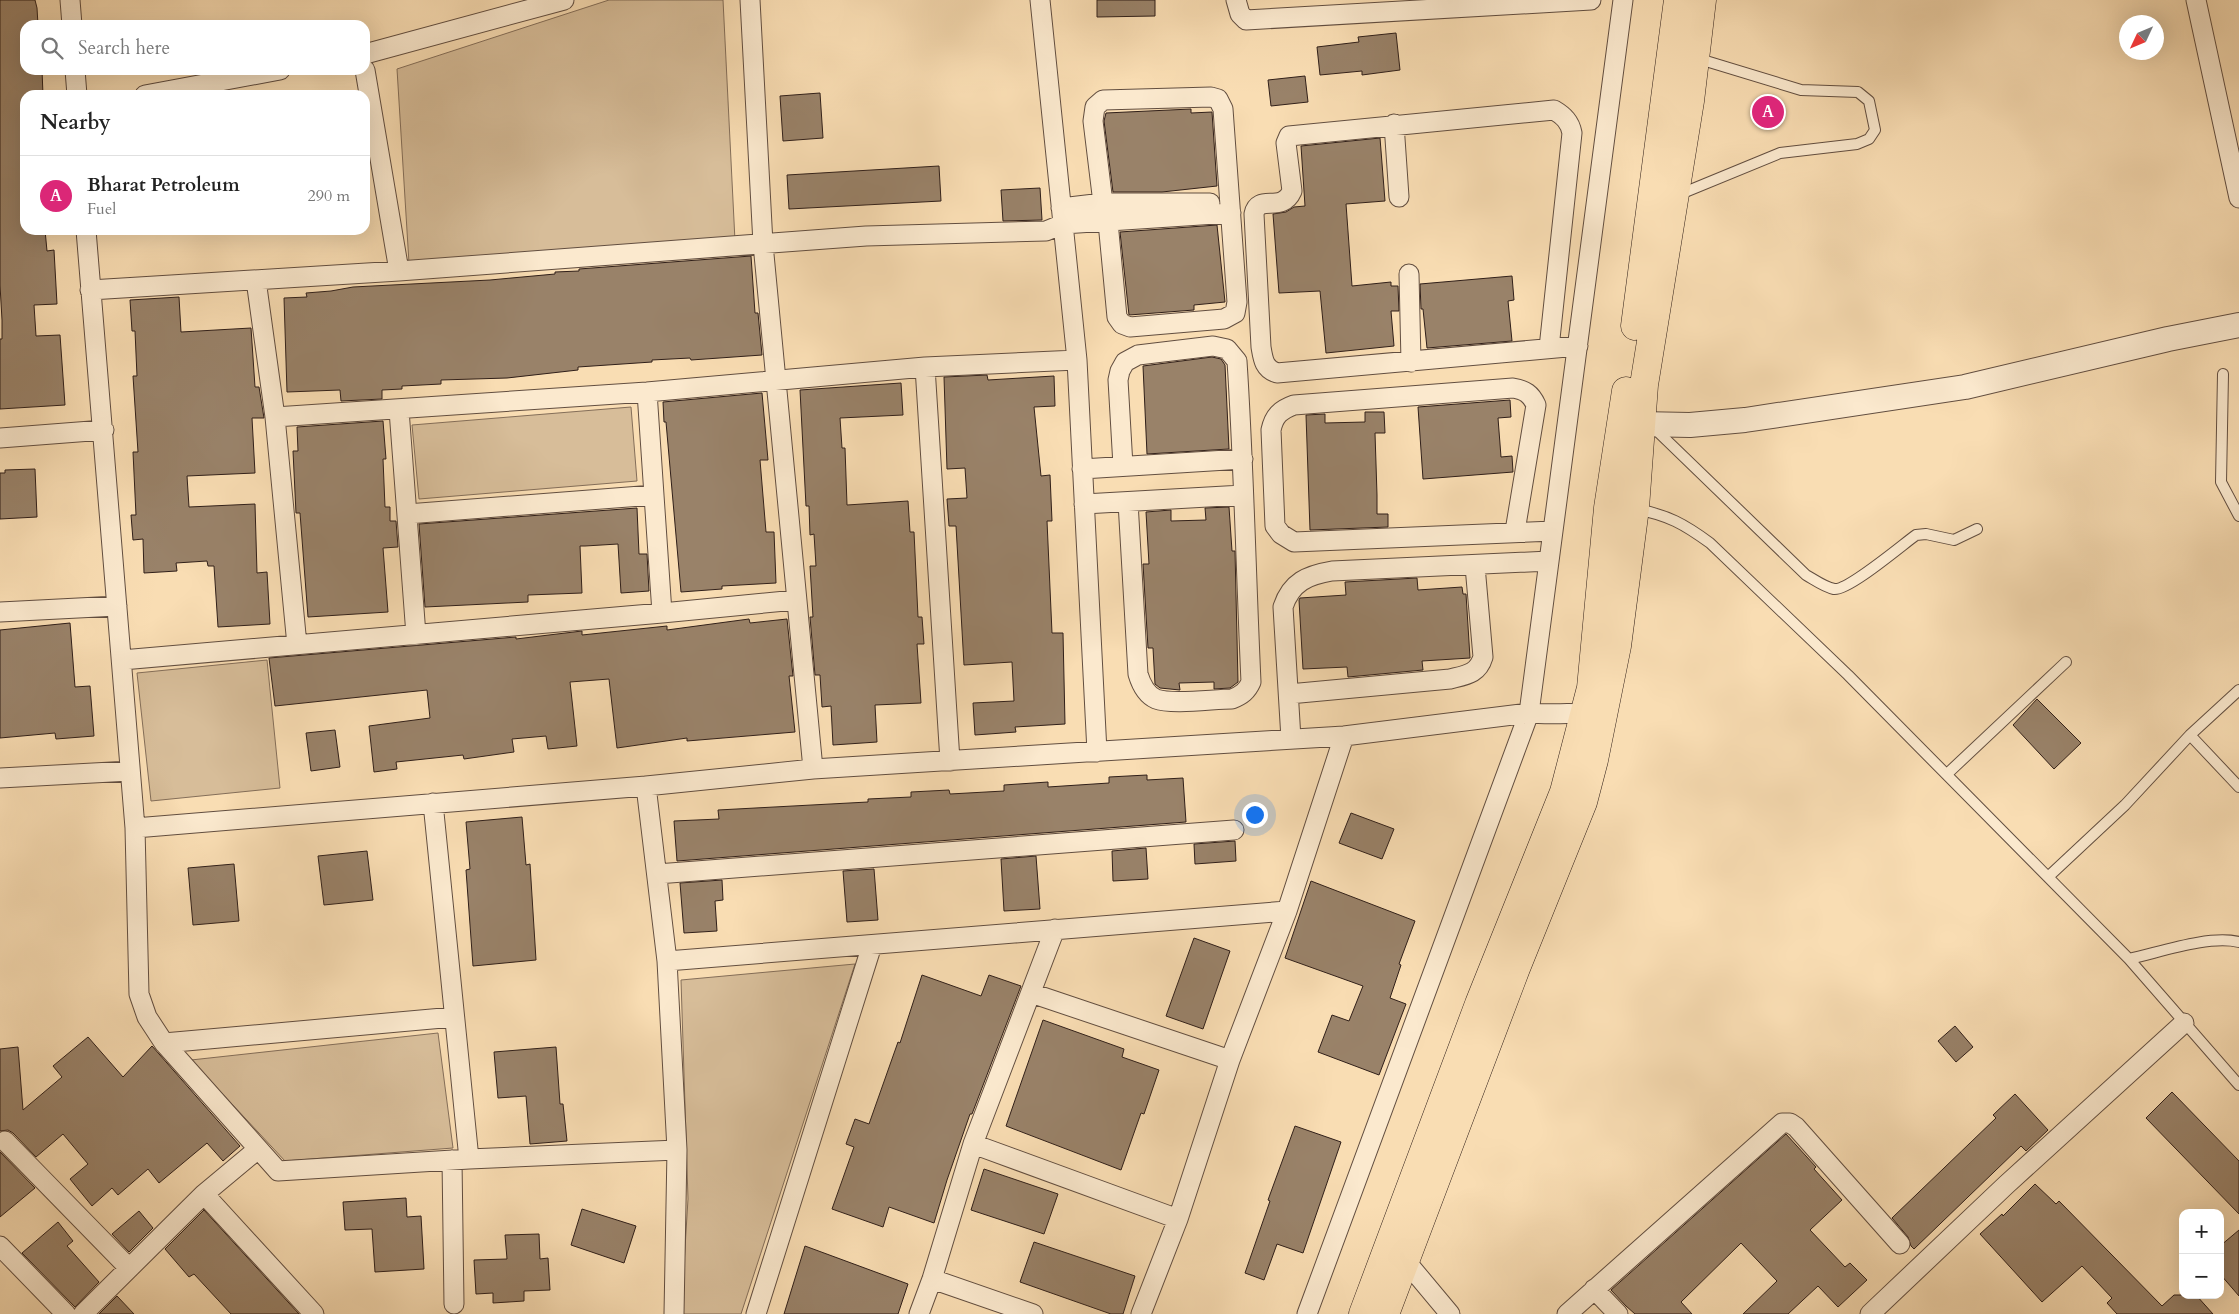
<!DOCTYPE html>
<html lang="en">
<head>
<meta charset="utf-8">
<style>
  :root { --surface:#fff; --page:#f6f6f6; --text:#222; --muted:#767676; --line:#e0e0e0; --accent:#db2777 }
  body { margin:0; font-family:Cardo,serif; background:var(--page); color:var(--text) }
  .controls { position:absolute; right:15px; bottom:15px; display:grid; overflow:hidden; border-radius:10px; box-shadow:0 5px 20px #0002 }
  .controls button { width:45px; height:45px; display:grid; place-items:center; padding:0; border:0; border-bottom:1px solid var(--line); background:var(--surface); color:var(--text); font:25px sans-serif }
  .compass { position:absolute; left:2119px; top:15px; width:45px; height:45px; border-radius:50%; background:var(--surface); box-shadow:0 5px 20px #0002; rotate:226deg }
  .you { position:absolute; left:1254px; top:814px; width:18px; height:18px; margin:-12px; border:4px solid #fff; border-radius:50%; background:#1a73e8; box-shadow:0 0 0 8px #1a73e833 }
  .badge { display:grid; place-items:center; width:32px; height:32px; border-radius:50%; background:var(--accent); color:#fff; font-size:16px; font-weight:700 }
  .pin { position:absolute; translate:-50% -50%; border:2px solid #fff; box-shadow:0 1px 5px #0006 }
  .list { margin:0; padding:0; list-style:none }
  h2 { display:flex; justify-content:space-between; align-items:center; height:65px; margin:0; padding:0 20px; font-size:21px }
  h2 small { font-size:16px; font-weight:400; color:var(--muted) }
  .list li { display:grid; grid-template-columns:32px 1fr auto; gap:15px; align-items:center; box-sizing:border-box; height:80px; padding:0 20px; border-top:1px solid var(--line) }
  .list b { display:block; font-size:19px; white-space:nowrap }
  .list p { margin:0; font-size:16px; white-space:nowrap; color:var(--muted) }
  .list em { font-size:16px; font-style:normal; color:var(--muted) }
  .icon { flex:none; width:28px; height:28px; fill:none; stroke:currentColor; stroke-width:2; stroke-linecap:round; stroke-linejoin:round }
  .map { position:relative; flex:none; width:2239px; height:1314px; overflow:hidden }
  .search { position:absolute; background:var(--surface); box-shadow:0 5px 20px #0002; left:20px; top:20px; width:350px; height:55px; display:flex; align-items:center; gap:12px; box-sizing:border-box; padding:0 18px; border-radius:15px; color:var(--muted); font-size:19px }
  .panel { position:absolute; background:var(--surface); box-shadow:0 5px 20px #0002; left:20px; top:90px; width:350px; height:145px; border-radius:15px }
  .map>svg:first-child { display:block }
  .green { fill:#d7bd99; stroke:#846e59 }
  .building { fill:#998269; stroke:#301f19 }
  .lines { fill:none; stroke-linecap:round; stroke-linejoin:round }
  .service-casing { stroke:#624e40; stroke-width:12 }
  .minor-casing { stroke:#624e40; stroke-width:21 }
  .tertiary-casing { stroke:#624e40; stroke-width:26 }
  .trunk-casing { stroke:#301f19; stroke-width:29 }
  .service { stroke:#fbe9ce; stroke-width:10 }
  .minor { stroke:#fbe9ce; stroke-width:19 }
  .tertiary { stroke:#fbe9ce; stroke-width:24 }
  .trunk { stroke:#f9ddb3; stroke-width:28 }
</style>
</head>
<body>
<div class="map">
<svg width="2239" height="1314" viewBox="0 0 2239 1314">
  <rect width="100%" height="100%" fill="#f9ddb3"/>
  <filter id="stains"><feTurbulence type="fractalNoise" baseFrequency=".004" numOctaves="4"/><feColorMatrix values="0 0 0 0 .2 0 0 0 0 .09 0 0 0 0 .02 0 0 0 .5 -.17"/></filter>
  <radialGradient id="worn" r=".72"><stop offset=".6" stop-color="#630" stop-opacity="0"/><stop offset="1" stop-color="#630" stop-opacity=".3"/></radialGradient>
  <path class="green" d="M609,0H723L735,241L409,263L397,69Z
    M631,407L637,481L419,499L412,425Z
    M267,660L280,788L151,801L137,673Z
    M855,964L741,1314H681L688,1199L681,980Z
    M438,1033L453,1148L285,1161L191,1060Z"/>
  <path class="building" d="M0,0H35L37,8L38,25H25V70H42L43,95H25V230H45L47,251L54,250L57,304L34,305L36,336L60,335L65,405L0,409V339H2V320L0,285Z
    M1097,0H1155V16L1097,17Z
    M1396,33L1400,70L1362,75V71L1320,75L1317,47L1359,42L1358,37Z
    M1305,76L1308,102L1271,106L1268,80Z
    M820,93L823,138L783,141L780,96Z
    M1191,109V113L1212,112L1217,186L1162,192H1113L1104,121L1106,113Z
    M1380,138L1385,201L1346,204L1352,286L1391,282V286H1398L1399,311H1391L1394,346L1326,353L1320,291L1279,293L1273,214L1286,212L1294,207L1305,206L1301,146Z
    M939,166L941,201L789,209L787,175Z
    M1040,188L1042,220L1003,221L1001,190Z
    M1217,225L1225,302L1194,305V310L1129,315L1120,232Z
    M751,256L755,313H758L762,355L691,360L690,358L652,360V362L578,367V370L507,378L441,380V384L402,386V389L382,390V399L341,401L340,390L287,392L284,298L307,297L306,293L331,291L353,287L490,280L555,274V272L579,271V269Z
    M1512,276L1514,300L1508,301L1512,341L1427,348L1423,309H1421L1420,284Z
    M179,297L181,332L251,328L255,387H259L264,418H252L255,473L187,476L189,507L255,504L257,573L267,572L270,624L218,627L214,566H208L207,561L176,563L177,571L144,573L143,539L133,540L131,515H136L133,452H138L133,376H137L135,331H132L130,300Z
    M1212,357L1221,359L1225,365L1229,449L1147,454L1143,366Z
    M987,375L988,380L1054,376L1055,406L1034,407L1041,476L1050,475L1052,521H1047L1052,633H1063L1065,724L1015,727L1016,732L975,735L973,703L1014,701L1012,662L964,665L956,526H949L947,499L967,498L965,468L947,469L944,377Z
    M901,383L903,415L840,418L842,448H845L847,505L908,501L910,532H914L918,617H922L924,644H917L921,703L875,705L877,742L833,745L831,706L822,707L820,675H815L810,617H813L810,566H816L814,534L810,535L809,506H806L800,390Z
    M762,393L768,460H760L766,532H774L776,583L722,586V589L681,592L666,422H664L663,402Z
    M1510,400L1511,417L1498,418L1501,457L1512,456L1513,472L1423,479L1418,407Z
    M1365,412H1384L1385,433H1375L1377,495V514H1388V527L1310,530L1306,415L1325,414V423L1365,422Z
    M383,421L386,459H383L385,507H390V521H396L398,547L383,548L388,612L308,617L300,513H296L293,451H298L297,427Z
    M35,469L37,517L0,519V473H5V470Z
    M1229,507L1232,551H1235L1238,682L1230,688L1214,689V682L1179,683L1180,690L1160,688L1155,684L1153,648H1148L1143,564H1149L1146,512L1171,510V521L1206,520L1205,508Z
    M637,508L639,554H647L649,591L621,593L618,544L585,546H580L582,593L528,595V602L425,607L419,524Z
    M1417,578L1418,590L1462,587L1463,594H1466L1470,658L1422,661L1423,670L1348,677L1347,667L1303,669L1299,600L1300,598L1346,595L1345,582Z
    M749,619L750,623L787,619L793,676H789L795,732L687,741V738L617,748L609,679L570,682L577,746L548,749L546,736L512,739L514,752L464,759L463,755L396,762L397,769L374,772L369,726L430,718L427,690L275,706L269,658L516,637V639L582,631V635L667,626V630Z
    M70,623L75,687L90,686L94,736L56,739L55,733L0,738V630Z
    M2037,699L2081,743L2054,769L2013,725Z
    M335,730L340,767L311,771L306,733Z
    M1147,775V780L1183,778L1186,822L677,861L674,821L719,819L718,810L868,802V799L911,797V792L949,790L950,794L1004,791V785L1048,782V787L1109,783V777Z
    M1351,813L1394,829L1382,859L1339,843Z
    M522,817L526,865L530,864L536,960L473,966L466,870L470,869L466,822Z
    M1235,841L1236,861L1195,864L1194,844Z
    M1146,848L1148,879L1113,881L1112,851Z
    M367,851L373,900L324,905L318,856Z
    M1036,856L1040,909L1004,911L1001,859Z
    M234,864L239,921L193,925L188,868Z
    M874,869L878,920L847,922L843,871Z
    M722,880L723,900L715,901L717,931L684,933L680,883Z
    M1311,881L1415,921L1399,964L1401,965L1390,998L1406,1004L1379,1075L1318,1052L1332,1015L1349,1021L1363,986L1285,958Z
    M1194,938L1230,951L1203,1029L1166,1016Z
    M922,975L981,996L989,975L1021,986L972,1114H970L947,1180L934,1223L889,1207L883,1227L832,1209L854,1147L846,1144L855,1119L869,1124L898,1042L900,1043Z
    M1043,1020L1124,1049L1122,1057L1159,1070L1144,1114L1141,1113L1121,1170L1006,1126Z
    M1955,1026L1973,1047L1956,1062L1938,1041Z
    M88,1037L123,1077L152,1046L240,1146L223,1161L207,1143L159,1183L148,1169L118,1195L112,1188L92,1206L70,1179L88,1164L63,1134L36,1157L13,1133L8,1130L0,1131V1049L18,1047L23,1110L62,1077L53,1066Z
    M556,1047L560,1104H563L567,1141L530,1144L526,1096L498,1098L494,1052Z
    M2172,1092L2239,1161V1214L2146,1118Z
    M2015,1094L2048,1130L2026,1151L2021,1146L1914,1249L1911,1246L1908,1237L1892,1218L1996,1118L1993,1115Z
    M1295,1126L1341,1142L1303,1253L1277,1244L1264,1280L1245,1273L1270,1201L1268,1200Z
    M1786,1134L1816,1167L1814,1169L1842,1200L1810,1230L1845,1267L1850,1263L1867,1280L1838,1307L1818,1286L1788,1314H1743L1777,1281L1741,1243L1681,1302L1692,1314H1635L1626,1306L1611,1290Z
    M0,1152L35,1188L0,1217Z
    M984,1169L1058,1194L1044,1234L971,1210Z
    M2035,1184L2056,1204L2059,1201L2162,1306L2174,1295H2196L2213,1314H2117L2107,1303L2112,1298L2082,1266L2042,1302L1980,1234L2002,1214L2003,1216Z
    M406,1198L407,1217L421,1216L424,1269L375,1272L372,1229L345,1230L343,1202Z
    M582,1209L636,1226L624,1263L571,1245Z
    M204,1210L299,1314H231L194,1274L189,1277L165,1249Z
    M139,1211L153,1228L129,1252L112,1234Z
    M58,1222L73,1241L67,1246L99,1282L75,1307L22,1253Z
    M2239,1230V1296L2220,1274V1246Z
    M539,1234L540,1259L548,1258L550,1290L524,1291V1301L493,1303V1293L476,1294L474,1260L507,1259L505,1235Z
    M1034,1242L1135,1276L1123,1314H1111L1020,1282Z
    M805,1246L908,1284L898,1314H784Z
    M117,1296L134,1314H99Z"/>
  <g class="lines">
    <defs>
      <path id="service" d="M1678,195L1780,153L1857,144L1869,139L1875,130L1869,101L1858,92L1801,90L1696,58
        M2223,374L2221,482L2239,516
        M1654,428L1806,575C1815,580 1824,587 1834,589C1848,591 1902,545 1916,535L1926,534L1954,540L1977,529
        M1636,509C1668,515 1684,524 1710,543L1848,675L2129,959L2239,1085
        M2190,735L2239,787
        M1947,774L2066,662
        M2048,877L2125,805L2190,735L2239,690
        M2129,959C2161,952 2208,935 2239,942"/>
      <path id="minor" d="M70,0L72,25
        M750,0L763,244L813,769
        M1040,0L1077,360L1097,752
        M1236,0L1240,14L1246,20L1591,0
        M2196,0L2239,198
        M365,54L564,0
        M75,70L77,95
        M365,70L399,271
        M145,95L280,70
        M1394,124L1399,197
        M1103,203L1093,121L1095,107L1103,100L1211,97L1218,99L1223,109L1237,302L1235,313L1224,319L1130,327L1122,324L1117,317L1108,222
        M1061,208L1103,203H1210
        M86,230L135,828L139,994L147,1017L164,1043L454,1017
        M1409,274L1411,362
        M256,280L275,417L297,645
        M90,290L399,271L866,236L1046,231L1063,224L1231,213
        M1549,348L1572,133C1570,122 1564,116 1554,110L1289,136L1286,143L1292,191C1282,214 1258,193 1254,214L1261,347C1263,359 1264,369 1277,373L1578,346
        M925,367L950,761
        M647,392L662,613
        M399,410L416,635
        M275,417L647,392L925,367L1077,360
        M0,438L104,430
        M1123,466L1118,380L1120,371L1125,362L1138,355L1213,346L1227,349L1237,361C1244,468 1246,575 1251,682C1247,691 1242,695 1232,699C1214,699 1172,705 1156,699C1147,695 1141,684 1138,674L1128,502
        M1082,469L1243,459
        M1084,504L1243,495
        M407,514L654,495
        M1515,531L1536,405C1531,394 1525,390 1513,388L1294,405C1280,410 1274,416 1271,430L1275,526L1281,534L1294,542L1553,531
        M0,612L117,606
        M122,660L662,613L796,600
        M1289,694L1450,679C1466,675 1478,674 1483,657L1475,566
        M1291,739L1283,607C1291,582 1308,575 1332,571L1549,561
        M0,778L130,771
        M646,786L667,961L677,1150L674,1314
        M433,803L469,1159
        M135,828L646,786L813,769L1344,736L1529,713C1552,715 1575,712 1596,715
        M657,874L1234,830
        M667,961L1287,911
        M1031,993L1230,1060
        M164,1043L278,1171L469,1159L677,1150
        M5,1141L128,1267
        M973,1144L1178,1219
        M452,1160L454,1304
        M204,1194L314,1314
        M0,1246L66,1314
        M1404,1259L1450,1314
        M932,1279L1033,1314
        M1594,1289L1618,1314
        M83,1314L204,1194L258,1149
        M756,1314L872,945
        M919,1314L932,1279L973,1144L1055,929
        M1141,1314L1178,1219L1230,1060L1287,911L1344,736
        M1307,1314L1529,713L1623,0
        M1567,1314L1782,1123H1790L1796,1127L1900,1244
        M1870,1314L2006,1185L2184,1023"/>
      <path id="tertiary" d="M1640,424L1690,425L1745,420L1965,387L2168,339L2239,325"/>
      <path id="trunk" d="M1635,326L1678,0
        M1363,1314L1479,1004L1564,792L1591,688L1608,508L1626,391
        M1385,1314L1516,968L1583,802L1594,760L1617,646L1635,508L1644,385L1690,101L1702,0"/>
    </defs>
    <use href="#service" class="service-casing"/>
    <use href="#minor" class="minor-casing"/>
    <use href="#tertiary" class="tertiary-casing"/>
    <use href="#trunk" class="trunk-casing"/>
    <use href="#service" class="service"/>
    <use href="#minor" class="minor"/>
    <use href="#tertiary" class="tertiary"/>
    <use href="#trunk" class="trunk"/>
  </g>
  <rect width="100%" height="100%" filter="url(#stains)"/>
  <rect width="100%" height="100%" fill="url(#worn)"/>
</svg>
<div class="controls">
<button>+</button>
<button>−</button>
</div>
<svg class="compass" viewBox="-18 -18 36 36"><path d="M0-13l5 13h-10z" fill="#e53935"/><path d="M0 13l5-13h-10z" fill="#767676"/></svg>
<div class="you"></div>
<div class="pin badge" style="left:1768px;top:112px">A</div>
<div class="search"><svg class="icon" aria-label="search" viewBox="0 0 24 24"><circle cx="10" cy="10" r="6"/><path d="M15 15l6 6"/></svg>Search here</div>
<section class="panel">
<h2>Nearby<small></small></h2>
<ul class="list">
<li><span class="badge">A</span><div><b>Bharat Petroleum</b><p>Fuel</p></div><em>290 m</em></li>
</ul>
</section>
</div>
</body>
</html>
